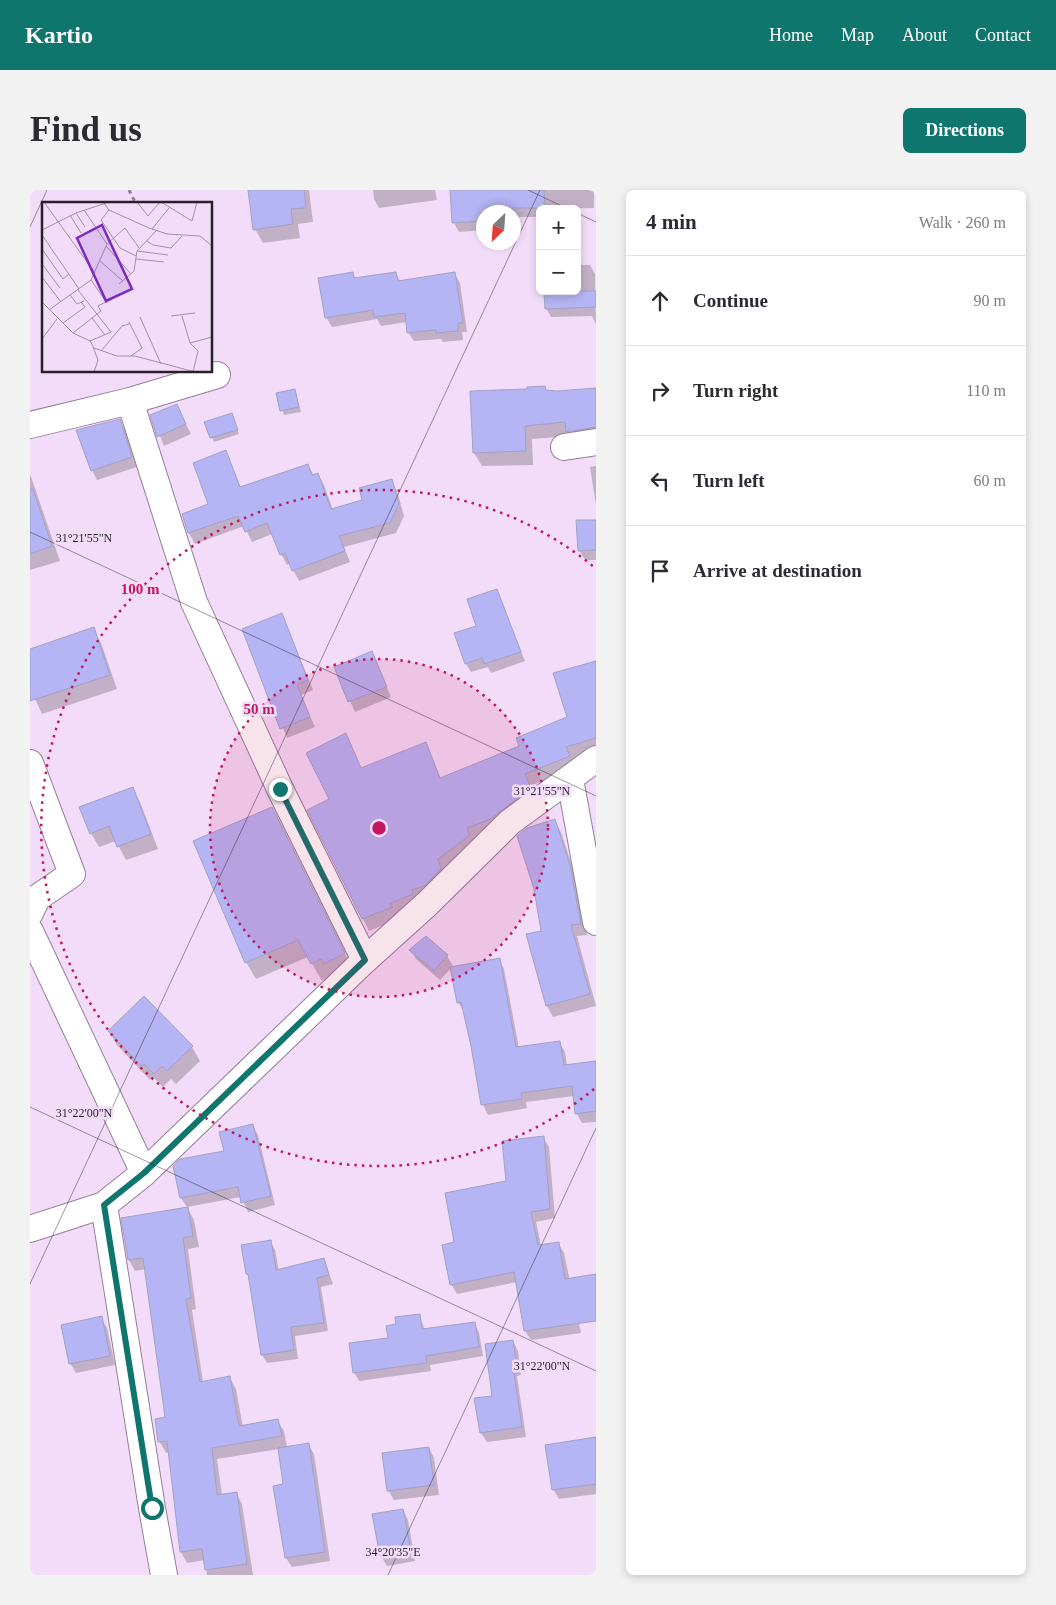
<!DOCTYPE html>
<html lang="en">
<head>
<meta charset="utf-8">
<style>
  :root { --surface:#fff; --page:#f2f2f3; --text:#2b2b33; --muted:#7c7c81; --line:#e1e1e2; --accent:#0f766e }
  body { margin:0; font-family:Georgia,serif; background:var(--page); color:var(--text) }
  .controls { position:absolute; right:15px; top:15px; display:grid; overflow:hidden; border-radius:8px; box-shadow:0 2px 8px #0003 }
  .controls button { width:45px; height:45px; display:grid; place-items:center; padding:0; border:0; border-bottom:1px solid var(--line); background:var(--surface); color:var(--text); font:25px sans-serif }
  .compass { position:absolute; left:446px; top:15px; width:45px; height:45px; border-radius:50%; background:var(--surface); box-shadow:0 2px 8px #0003; rotate:205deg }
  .stop { position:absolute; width:15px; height:15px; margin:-11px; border:4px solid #0f766e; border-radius:50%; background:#fff }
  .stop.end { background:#0f766e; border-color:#fff; box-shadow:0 1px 5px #0008 }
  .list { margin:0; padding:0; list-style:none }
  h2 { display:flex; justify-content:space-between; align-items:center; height:65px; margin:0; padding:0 20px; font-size:21px }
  h2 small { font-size:16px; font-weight:400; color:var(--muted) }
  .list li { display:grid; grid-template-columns:32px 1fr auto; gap:15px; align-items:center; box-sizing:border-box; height:90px; padding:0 20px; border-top:1px solid var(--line) }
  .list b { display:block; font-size:19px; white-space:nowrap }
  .list em { font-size:16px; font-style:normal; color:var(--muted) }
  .icon { flex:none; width:28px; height:28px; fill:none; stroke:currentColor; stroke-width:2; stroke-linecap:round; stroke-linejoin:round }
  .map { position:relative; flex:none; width:566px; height:1385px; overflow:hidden; border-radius:8px }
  header { display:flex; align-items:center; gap:30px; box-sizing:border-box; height:70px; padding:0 25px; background:var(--accent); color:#fff }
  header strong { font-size:24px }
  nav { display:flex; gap:28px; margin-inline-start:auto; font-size:18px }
  .intro { display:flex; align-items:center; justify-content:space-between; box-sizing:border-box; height:120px; padding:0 30px }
  h1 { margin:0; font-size:35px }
  .button { padding:12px 22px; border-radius:8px; background:var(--accent); color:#fff; font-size:18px; font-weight:700 }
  main { display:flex; gap:30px; padding:0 30px }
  aside { flex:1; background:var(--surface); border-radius:8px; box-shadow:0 2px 8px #0003 }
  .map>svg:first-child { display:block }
  .shadow { fill:#0003 }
  .building { fill:#b5b4f4; stroke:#a2a2c2 }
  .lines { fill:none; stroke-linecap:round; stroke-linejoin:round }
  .street-casing { stroke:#947f99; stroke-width:28 }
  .path { stroke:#908094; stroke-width:3; stroke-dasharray:4 4; stroke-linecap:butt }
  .street { stroke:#fff; stroke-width:26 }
  .route { stroke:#0f766e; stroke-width:6 }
  .ticks { fill:none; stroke:#271f29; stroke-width:1; stroke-opacity:0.45 }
  .ring { fill:none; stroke:#c2185b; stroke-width:2.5; stroke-dasharray:2.5 5 }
  .inset-road { fill:none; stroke:#a190a6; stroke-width:1 }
  .view { fill:#7b2cbf; fill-opacity:0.15; stroke:#7b2cbf; stroke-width:2.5 }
  .inset-edge { fill:none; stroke:#271f29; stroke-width:2.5 }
  .ticks-label { font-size:12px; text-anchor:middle; fill:#271f29; stroke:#f3dcf9; stroke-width:5; stroke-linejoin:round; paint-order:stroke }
  .centre { fill:#c2185b; stroke:#f3dcf9; stroke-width:2.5 }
  .ring-label { font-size:15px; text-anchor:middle; font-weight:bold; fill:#c2185b; stroke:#f3dcf9; stroke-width:5; stroke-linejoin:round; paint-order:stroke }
</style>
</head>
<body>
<header>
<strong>Kartio</strong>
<nav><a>Home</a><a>Map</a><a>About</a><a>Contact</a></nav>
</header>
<div class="intro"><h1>Find us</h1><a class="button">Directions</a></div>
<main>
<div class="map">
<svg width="566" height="1385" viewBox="0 0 566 1385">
  <rect width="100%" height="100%" fill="#f3dcf9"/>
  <path class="shadow" d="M220,0H279L283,32L268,34L270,48L233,53L225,39Z
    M343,0H405L407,10L349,18L344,9Z
    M468,0H564V18L510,19V27H487L488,33H483V22H453V40L429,42L424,33Z
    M547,75H560L565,84L566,135L562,126L521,127L516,118L547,101Z
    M366,83L370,91L425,84L430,93L437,142H432L433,150L413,152L411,149L384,151L378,142L377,132L351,136L347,129L302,137L296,127L322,84L326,89Z
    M515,197L517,202L566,199V251L540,246L502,249L503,275L452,276L444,263L499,201Z
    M264,200L271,222L254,225L247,204Z
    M146,215L161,244L134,256L122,226Z
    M202,224L209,244L184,252L176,233Z
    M89,230L95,240L107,277L67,290L62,280Z
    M195,261L211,298L278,275L284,286L288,284L294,295L303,320L334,311L361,290L367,301L374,326L366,343L314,357L320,372L269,391L260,374L257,375L251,364L242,344L222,352L214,336L165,354L159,343L153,325L180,314Z
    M566,276V315L560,277Z
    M0,284L30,371L0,380Z
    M566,331V370H555L549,360Z
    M467,400L495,471L461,483L458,477L441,482L436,474L447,436Z
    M252,424L283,500L271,505L285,537L257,548L213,439Z
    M63,439L71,453L87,499L12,524L0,498V460Z
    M342,463L361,507L325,522L305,477Z
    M566,472V562L542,569L545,578L500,596L506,611L368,729L339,741L279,621L301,610L315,545L332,579L395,553L411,589L490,557L538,528Z
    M102,598L110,612L128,659L96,670L86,651L69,657L61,643Z
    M242,619L252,636L324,781L302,785L292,791L278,767L226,789L216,772Z
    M524,630L531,642L546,688L557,745L547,746L566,816L523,827L517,816L497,745L512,742Z
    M381,760L417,766L423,776L410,790L386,769Z
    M469,769L474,779L489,858L529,852L535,862L537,876L566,872V932L552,933L547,924L544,906L496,912L497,918L458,925L453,915L434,822L428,812Z
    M114,807L162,857L170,871L146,894L141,889L133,897L123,887L120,890L87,855L79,841Z
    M222,935L228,945L245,1015L218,1022L211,1007L157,1017L151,1008Z
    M513,947L519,957L525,1028L506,1032L511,1056L528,1053L534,1063L551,1143L501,1150L495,1141L487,1092L427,1104L421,1094L426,1053Z
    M158,1019L164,1030L169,1057L158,1059L166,1119L162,1120L173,1192L200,1188L206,1199L213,1237L247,1230L254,1241L257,1257L278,1254L284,1264L300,1371L262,1377L256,1368L255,1295L249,1259L187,1269L192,1305L206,1303L212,1314L223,1385H177L175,1370L157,1373L151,1362L140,1262L136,1263L130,1252L136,1228L116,1079L105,1081L99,1070L93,1029Z
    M240,1051L245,1060L249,1081L294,1069L303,1094L291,1097L298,1141L265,1146L268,1169L237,1173L232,1165L220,1090L217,1084Z
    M389,1125L395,1140L444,1133L449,1142L453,1166L400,1175L401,1181L329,1191L324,1182L360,1149L367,1135Z
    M71,1128L77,1138L85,1175L46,1183L40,1173Z
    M483,1151L488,1161L491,1185L487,1186L496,1247L457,1252L451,1243Z
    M566,1247V1304L529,1309L523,1299L517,1256Z
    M399,1258L404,1268L409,1305L364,1310L358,1300Z
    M373,1320L378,1330L385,1371L357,1376L351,1366L343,1325Z"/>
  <path class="building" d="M218,0H274L276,18L261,19L263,34L223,40Z
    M420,0H514L515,18H483V22H451V31L422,33Z
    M323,82L324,88L366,82L368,91L425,82L433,133H428V141L406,143V140L377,143L375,123L344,127L343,120L295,128L288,88Z
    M514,101H566V117L515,119Z
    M515,196L516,200L527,201L566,198V237L536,242L535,232L495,236L496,261L443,263L440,201L497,199V197Z
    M265,199L269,217L250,221L246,203Z
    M147,214L156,234L127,247L120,225Z
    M202,223L208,240L180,248L174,232Z
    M90,229L102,267L61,281L46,240Z
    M196,260L210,297L278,274L282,285L288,283L301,319L332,310L329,298L362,289L369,314L360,333L309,346L315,361L262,381L255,363L250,365L237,333L215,342L208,326L158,343L152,324L178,314L163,273Z
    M3,299L22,356L0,364V300Z
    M546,330H566V360L548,361Z
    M467,399L491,462L454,474L452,468L435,474L424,443L446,436L437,409Z
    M252,423L278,490L267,495L280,527L250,539L212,439Z
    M64,437L80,485L0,511V459Z
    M342,461L357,497L318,512L304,477Z
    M566,471V548L536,557L540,566L495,584L501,598L461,629L437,638L440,645L408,669L411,679L394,696L382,700L383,704L359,714L363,717L332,729L277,620L299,609L276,563L316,543L331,578L396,552L410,588L489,556L486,548L537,527L523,483Z
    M103,597L121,644L87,657L79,636L60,644L49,617Z
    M242,617L315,763L294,774L291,769L281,774L268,750L215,773L163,651Z
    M525,629L540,675L551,734L541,735L560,804L516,816L496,744L511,741L504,699L487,646L497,638Z
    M396,746L418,765L404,781L379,760Z
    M470,768L486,857L530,851L534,875L566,871V921L545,924L542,896L491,903L492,909L451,915L441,856L431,812L427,813L420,777Z
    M114,806L163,856L137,881L132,876L124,884L114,874L111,876L78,841Z
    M223,934L241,1006L211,1013L208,997L150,1008L143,976L150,969L194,961L189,942Z
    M514,946L520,1019L501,1022L508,1055L529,1052L535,1089L566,1084V1131L494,1141L484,1082L420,1095L412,1055L424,1052L415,1003L476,991L472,951Z
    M158,1017L163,1046L153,1048L161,1108L156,1109L170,1192L200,1186L209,1236L248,1229L252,1246L182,1258L187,1305L207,1302L217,1374L175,1380L172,1359L150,1362L137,1251L128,1252L125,1229L135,1227L113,1068L98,1070L91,1028Z
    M241,1050L246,1080L294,1068L299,1085L287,1088L294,1133L261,1137L264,1160L231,1165L218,1084H216L211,1055Z
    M390,1124L392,1139L445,1132L449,1157L396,1166L397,1173L323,1183L319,1153L358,1148L356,1136L366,1134L365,1127Z
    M72,1126L80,1166L39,1174L31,1135Z
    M483,1150L487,1176H483L492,1237L450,1243L444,1208L462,1206L455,1154Z
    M566,1247V1294L522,1300L515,1255Z
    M279,1253L295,1362L255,1368L243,1296L253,1294L248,1258Z
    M399,1257L404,1295L357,1301L352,1263Z
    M373,1319L381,1361L350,1366L342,1324Z"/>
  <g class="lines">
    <defs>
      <path id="street" d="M100,211L164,412L250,599L335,770
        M0,235L100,211L187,185
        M534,257L566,252
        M0,573L42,684L7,708L0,723
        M540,589L566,732
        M0,741L114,983
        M74,1015L122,1318L134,1385
        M0,1039L74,1015L114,983L335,770L397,714L480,632L566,569"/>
    </defs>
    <use href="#street" class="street-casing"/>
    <path class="path" d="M99,0L106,14"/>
    <use href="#street" class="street"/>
  </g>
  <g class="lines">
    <path class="route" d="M122,1318L74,1015L114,983L335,770L250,599"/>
  </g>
  <path class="ticks" d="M498,0L538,19M547,23L566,32M0,37L17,0M0,342L566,606M0,917L566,1181M0,1094L510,0M358,1385L566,938"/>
  <circle cx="349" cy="638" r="169" fill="#c2185b" fill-opacity=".12"/>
  <g class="ring">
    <circle cx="349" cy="638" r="169"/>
    <path d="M564 899A338 338 0 1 1 564 377"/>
  </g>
  <g transform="translate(12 12)">
    <rect width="170" height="170" fill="#f3dcf9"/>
    <path class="inset-road" d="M2,0L53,71M61,0L67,8L107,26L125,32L158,34L170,44M95,0L106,14L118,0M119,0L150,19L155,0M42,8L65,42M67,8L59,18L78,46L94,54M34,11L43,25M28,13L39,31M110,27L127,6M0,28L34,11L67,0M0,33L37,87M105,39L111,43L129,46L140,34M64,44L89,72M0,47L21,77L27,72M95,49L126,53M94,57L122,60M58,59L81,79M0,62L18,86M0,75L19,100M49,78L65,101M77,82L92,69L95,49L114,29M36,88L69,130L48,139M28,93L35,102L42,99M0,100L31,131L48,139L52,146L75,154H93L153,170M7,108L49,78L65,42L83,26L97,46M129,114L153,111M140,114L148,141L156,149L151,170M98,115L119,162M50,116L63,133M87,120L100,146L89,154M21,121L43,105L39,100M31,131L59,109L56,104L85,89M0,137L15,117M148,141L170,135M51,145L56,158L52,170M59,149L80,124L87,122"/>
    <path class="view" d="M60,23L90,87L64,99L35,36Z"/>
    <rect width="170" height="170" class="inset-edge"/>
  </g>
  <g class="ticks-label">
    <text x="54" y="352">31°21'55"N</text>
    <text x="512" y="605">31°21'55"N</text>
    <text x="54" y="927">31°22'00"N</text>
    <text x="512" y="1180">31°22'00"N</text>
    <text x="363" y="1366">34°20'35"E</text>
  </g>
  <circle cx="349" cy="638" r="8" class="centre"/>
  <g class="ring-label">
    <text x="110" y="404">100 m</text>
    <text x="229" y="524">50 m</text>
  </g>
</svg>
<div class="controls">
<button>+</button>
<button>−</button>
</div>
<svg class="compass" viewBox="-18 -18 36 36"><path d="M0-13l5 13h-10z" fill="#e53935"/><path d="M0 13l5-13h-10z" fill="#7c7c81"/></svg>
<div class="stop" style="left:122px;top:1318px"></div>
<div class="stop end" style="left:250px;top:599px"></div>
</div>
<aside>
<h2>4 min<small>Walk · 260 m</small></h2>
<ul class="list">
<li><svg class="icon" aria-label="ahead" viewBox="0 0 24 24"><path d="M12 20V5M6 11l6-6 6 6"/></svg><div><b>Continue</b></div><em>90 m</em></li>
<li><svg class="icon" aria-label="right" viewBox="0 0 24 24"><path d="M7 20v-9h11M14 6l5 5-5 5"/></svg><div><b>Turn right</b></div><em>110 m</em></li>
<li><svg class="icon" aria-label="left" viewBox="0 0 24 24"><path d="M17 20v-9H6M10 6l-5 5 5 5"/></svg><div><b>Turn left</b></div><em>60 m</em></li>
<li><svg class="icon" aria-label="arrive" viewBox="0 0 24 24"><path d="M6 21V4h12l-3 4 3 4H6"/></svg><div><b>Arrive at destination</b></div></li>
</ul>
</aside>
</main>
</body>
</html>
